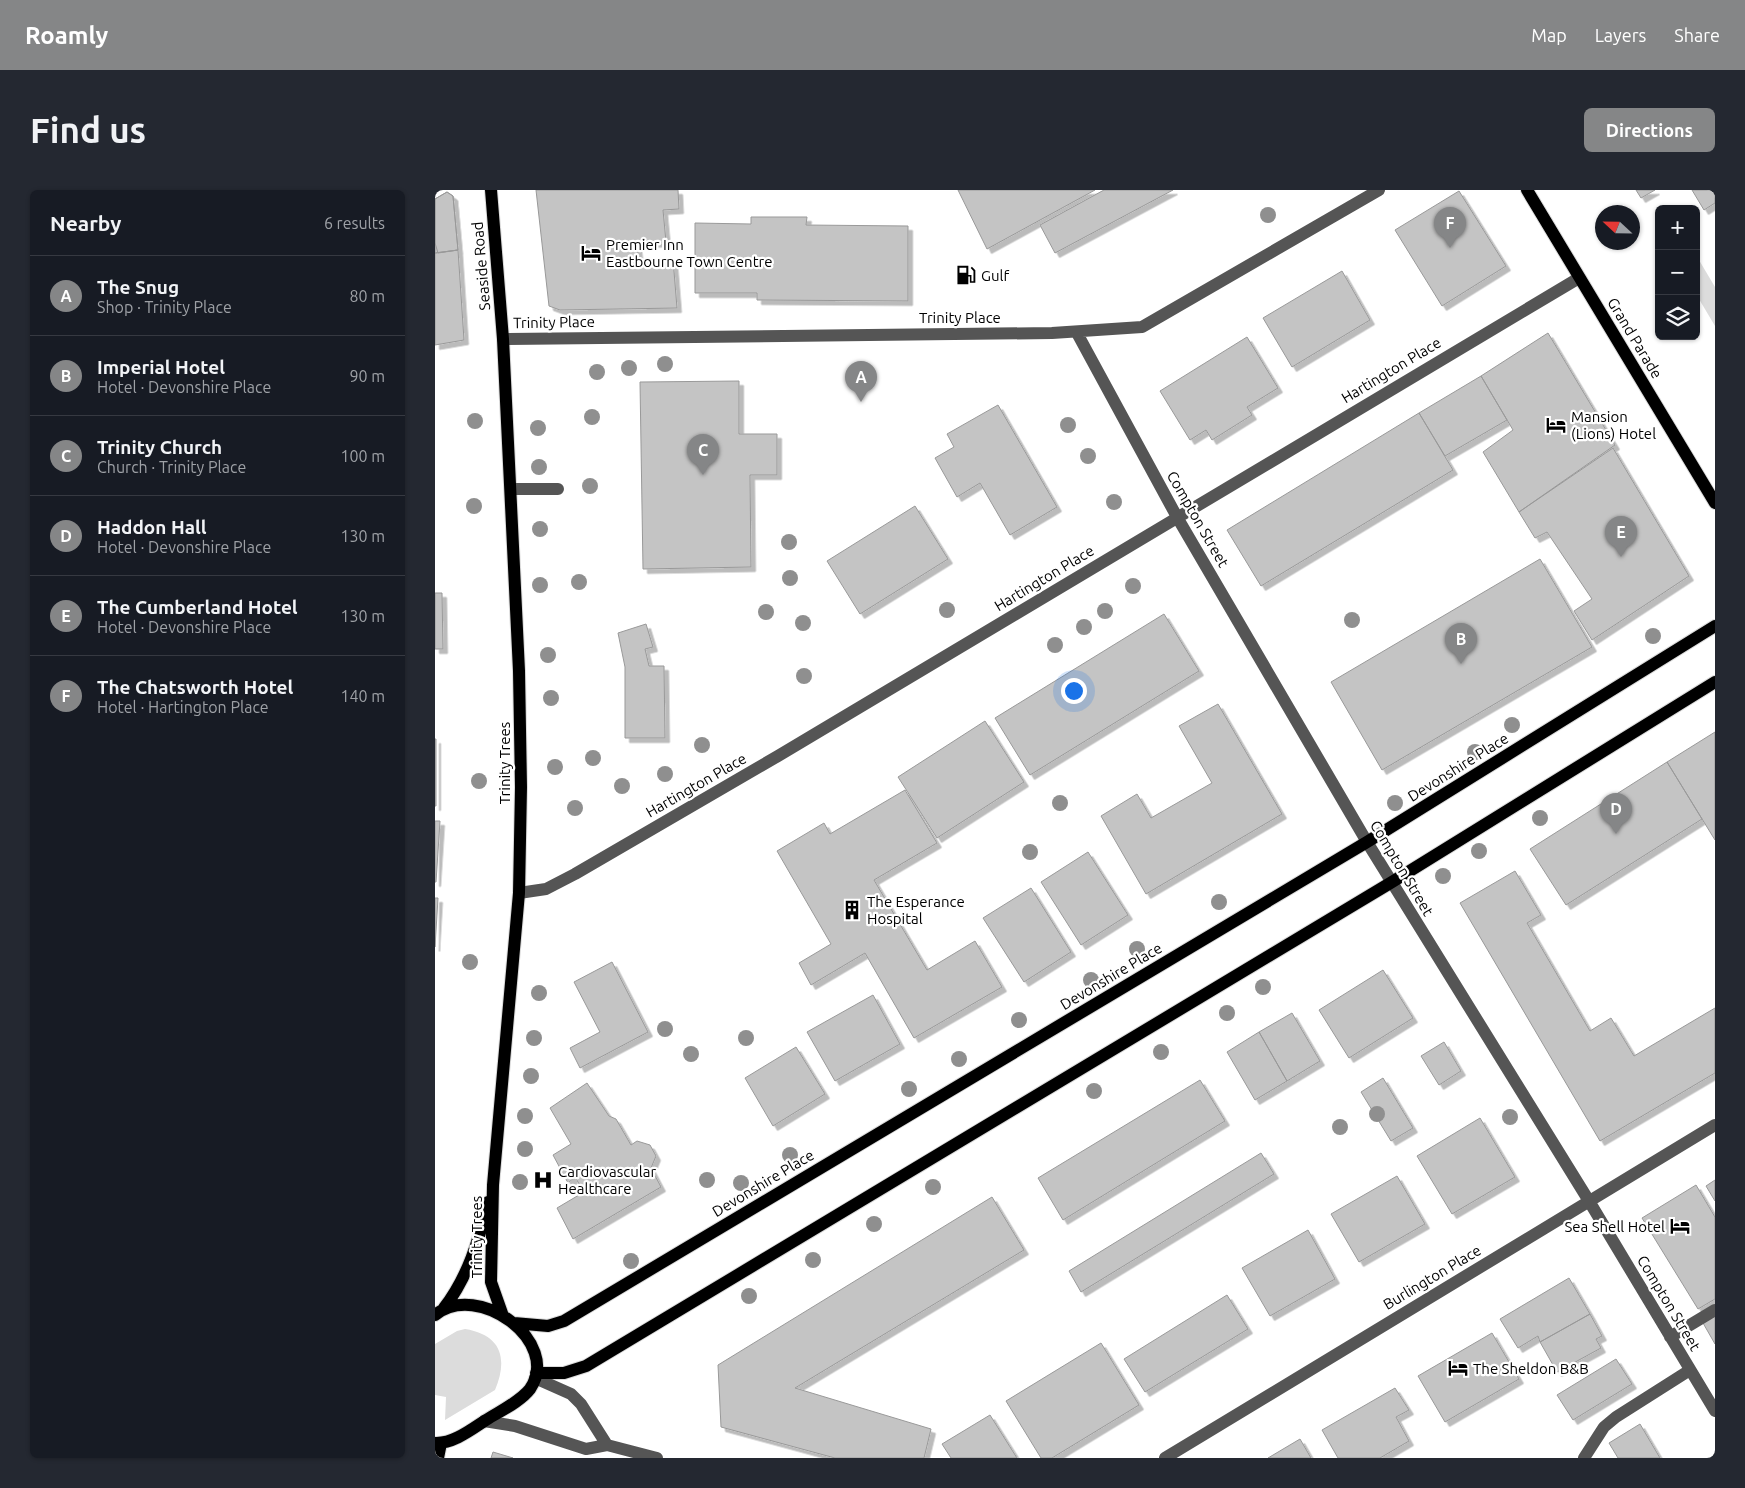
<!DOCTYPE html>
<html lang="en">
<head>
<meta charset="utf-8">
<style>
  :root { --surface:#171b24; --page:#242831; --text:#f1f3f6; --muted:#9ea1a6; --line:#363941; --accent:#858687 }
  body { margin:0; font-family:Ubuntu,sans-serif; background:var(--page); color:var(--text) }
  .controls { position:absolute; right:15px; top:15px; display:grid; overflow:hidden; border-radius:8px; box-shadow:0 1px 4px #0004 }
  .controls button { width:45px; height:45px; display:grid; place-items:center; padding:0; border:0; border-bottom:1px solid var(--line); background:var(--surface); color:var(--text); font:25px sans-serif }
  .compass { position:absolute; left:1160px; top:15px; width:45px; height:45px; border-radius:50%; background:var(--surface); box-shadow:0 1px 4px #0004; rotate:292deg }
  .you { position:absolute; left:638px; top:500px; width:18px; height:18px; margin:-12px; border:4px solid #fff; border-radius:50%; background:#1a73e8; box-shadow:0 0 0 8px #1a73e833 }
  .badge { display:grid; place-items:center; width:32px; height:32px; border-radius:50%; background:var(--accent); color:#fff; font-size:16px; font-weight:700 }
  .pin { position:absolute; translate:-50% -41px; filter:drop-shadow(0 1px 2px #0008) }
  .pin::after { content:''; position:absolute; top:26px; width:18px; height:15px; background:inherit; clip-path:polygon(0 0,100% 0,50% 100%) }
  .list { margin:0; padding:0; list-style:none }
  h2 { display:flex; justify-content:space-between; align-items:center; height:65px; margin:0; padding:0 20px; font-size:21px }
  h2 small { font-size:16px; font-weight:400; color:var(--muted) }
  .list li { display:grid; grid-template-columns:32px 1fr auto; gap:15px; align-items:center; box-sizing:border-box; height:80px; padding:0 20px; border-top:1px solid var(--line) }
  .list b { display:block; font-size:19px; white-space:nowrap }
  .list p { margin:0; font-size:16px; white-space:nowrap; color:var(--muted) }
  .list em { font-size:16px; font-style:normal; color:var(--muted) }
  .icon { flex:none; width:28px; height:28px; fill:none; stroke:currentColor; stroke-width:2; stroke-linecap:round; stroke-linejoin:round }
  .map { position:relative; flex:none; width:1280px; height:1268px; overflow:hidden; border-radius:8px }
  header { display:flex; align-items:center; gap:30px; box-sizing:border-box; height:70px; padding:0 25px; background:var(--accent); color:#fff }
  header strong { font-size:24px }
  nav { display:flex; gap:28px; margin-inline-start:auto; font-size:18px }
  .intro { display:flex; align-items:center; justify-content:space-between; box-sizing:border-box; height:120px; padding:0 30px }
  h1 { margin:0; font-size:35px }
  .button { padding:12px 22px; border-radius:8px; background:var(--accent); color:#fff; font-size:18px; font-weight:700 }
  main { display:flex; gap:30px; padding:0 30px }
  aside { flex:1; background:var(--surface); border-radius:8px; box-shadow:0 1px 4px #0004 }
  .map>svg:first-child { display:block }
  .green { fill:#dcdcdc }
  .building { fill:#c4c4c4; stroke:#999; filter:url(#shadow) }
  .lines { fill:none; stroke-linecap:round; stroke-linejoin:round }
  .major-casing { stroke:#dbdbdb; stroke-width:14 }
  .minor { stroke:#555; stroke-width:12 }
  .major { stroke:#000; stroke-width:12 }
  .tree { fill:#8f8f8f }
  .labels { text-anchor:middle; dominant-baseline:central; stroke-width:4.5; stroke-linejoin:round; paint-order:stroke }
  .poi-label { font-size:15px; fill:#000; stroke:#fff; text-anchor:start }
  .street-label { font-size:15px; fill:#000; stroke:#fff }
</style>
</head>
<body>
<header>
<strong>Roamly</strong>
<nav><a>Map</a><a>Layers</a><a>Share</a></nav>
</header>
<div class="intro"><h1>Find us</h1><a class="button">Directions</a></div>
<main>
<aside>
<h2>Nearby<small>6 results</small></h2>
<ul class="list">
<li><span class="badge">A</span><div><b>The Snug</b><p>Shop · Trinity Place</p></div><em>80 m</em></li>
<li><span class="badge">B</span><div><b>Imperial Hotel</b><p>Hotel · Devonshire Place</p></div><em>90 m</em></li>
<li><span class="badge">C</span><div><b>Trinity Church</b><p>Church · Trinity Place</p></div><em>100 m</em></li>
<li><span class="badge">D</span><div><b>Haddon Hall</b><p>Hotel · Devonshire Place</p></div><em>130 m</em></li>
<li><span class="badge">E</span><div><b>The Cumberland Hotel</b><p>Hotel · Devonshire Place</p></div><em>130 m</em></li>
<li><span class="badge">F</span><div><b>The Chatsworth Hotel</b><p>Hotel · Hartington Place</p></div><em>140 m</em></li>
</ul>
</aside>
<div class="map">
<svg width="1280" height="1268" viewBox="0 0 1280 1268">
  <defs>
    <filter id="shadow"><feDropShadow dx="4.5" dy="4.5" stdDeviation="0" flood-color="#0004"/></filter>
  </defs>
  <rect width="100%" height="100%" fill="#fff"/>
  <path class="green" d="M1261,65L1280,97V136L1261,104Z
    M30,1139C67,1145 73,1169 60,1200L10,1230L11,1207L0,1205V1154L22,1141Z"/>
  <path class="building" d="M101,0H243L244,19L228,20L231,52L202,54L204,71L238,69L242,118L125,120L114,116Z
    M523,0H660L552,59Z
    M669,0H738L620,63L605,35Z
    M1201,0H1220L1206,8Z
    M1257,0H1277L1280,5V13L1269,20Z
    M1024,1L1071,76L1007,116L960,40Z
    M12,2L18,6L23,60L3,63L0,53V9Z
    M12,2L18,6L23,60L0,63V9Z
    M316,27H372L371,35L473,36V111L322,110V103H260V33L316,34Z
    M23,60L29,150L0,155V63Z
    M907,81L935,130L857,177L828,128Z
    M1113,143L1180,255L1084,322L1048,262L1078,240L1046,186Z
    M812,147L843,198L812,217L817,225L777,250L771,240L755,250L725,201Z
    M1046,186L1072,230L1010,266L984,223Z
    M304,191V244H342V285H315L316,377L208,379L205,192Z
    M563,215L622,317L575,345L545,293L522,307L500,268L519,257L512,244Z
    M984,223L1018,280L826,396L792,340Z
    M1178,258L1254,386L1157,450L1139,421L1157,409L1112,342L1100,348L1084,322Z
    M480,316L513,369L425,424L392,371Z
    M1105,369L1157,457L947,580L896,492Z
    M0,403H7L8,459H0Z
    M729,424L764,481L595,585L560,528Z
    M211,434L218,457L210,459L214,476H229L230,548H190V477L183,443Z
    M783,514L847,624L711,704L666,626L702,604L716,628L777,593L744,536Z
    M550,531L589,592L502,648L463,587Z
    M1280,542V650L1232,572Z
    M1,549V616H0V549Z
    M1232,572L1267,629L1131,715L1095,659Z
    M470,600L502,653L439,690L492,780L540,751L567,797L479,848L430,763L376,795L364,773L396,754L342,661L389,633L395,644Z
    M0,631H5L1,692H0Z
    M653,662L693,725L646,755L606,692Z
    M1080,681L1106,725L1092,733L1155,841L1176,828L1199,866L1280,818V883L1165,951L1025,713Z
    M596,698L636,762L589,792L548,728Z
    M0,708H3L0,757Z
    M177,772L213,842L145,878L135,858L165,842L139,792Z
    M948,780L978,828L914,868L884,820Z
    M438,805L465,854L400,891L372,842Z
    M857,823L885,871L852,891L824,842Z
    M824,842L852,891L820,910L792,862Z
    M1009,852L1026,881L1004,895L986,866Z
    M361,857L390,904L338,936L310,888Z
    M948,888L978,938L956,951L926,902Z
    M765,890L790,931L628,1030L603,988Z
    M152,893L174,926L181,929L196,955L202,951L215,955L221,966L216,978L226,997L138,1049L122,1018L149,1002L140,987L133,993L118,965L136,954L115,918Z
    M1045,928L1080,987L1017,1024L982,966Z
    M826,963L839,984L646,1102L634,1081Z
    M962,986L990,1034L924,1072L896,1024Z
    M1280,990V1011L1271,996Z
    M1261,995L1280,1027V1109L1263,1119L1207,1028Z
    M557,1007L589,1060L360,1198L496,1239L489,1268H400L286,1237L283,1175Z
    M873,1040L900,1089L835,1126L807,1078Z
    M1134,1088L1155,1124L1105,1152L1103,1146L1083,1158L1065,1129Z
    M792,1105L813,1139L710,1202L689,1169Z
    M1155,1124L1167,1146L1161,1149L1166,1158L1122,1182L1105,1152Z
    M1280,1126V1154L1268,1133Z
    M1057,1143L1084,1189L1010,1232L983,1186Z
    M666,1153L704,1215L617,1268H606L571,1211Z
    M1181,1169L1197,1194L1138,1230L1122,1205Z
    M960,1198L974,1220L961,1227L974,1251L945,1268H903L887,1240Z
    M555,1225L582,1268H516L507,1254Z
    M1205,1234L1225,1268H1183L1174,1253Z
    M865,1249L876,1268H833Z
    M58,1262L78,1268H56Z"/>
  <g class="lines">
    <defs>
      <path id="major" d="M56,0L68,149L84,481L86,597L84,703L58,995L56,1092L68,1126
        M1092,0L1280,313
        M9,1118C33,1087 44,1050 53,1012
        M0,1125C43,1090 127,1152 95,1199C85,1212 65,1221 51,1230C37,1239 18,1254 0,1253
        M79,1133L113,1136L129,1131L932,652L1280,436
        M101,1183H129L151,1176L957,692L1280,492
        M3,1268L6,1253"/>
    </defs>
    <use href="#major" class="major-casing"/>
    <path class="minor" d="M642,143L742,327L932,652L1154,1011L1280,1221
      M68,149L617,143L707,137L944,0
      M76,299H123
      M84,703L111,699L140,684L343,566L1144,88
      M1235,1147L1280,1120
      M100,1188L136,1204L146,1214L172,1255
      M49,1231L80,1236L151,1259L172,1255L222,1268
      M730,1268L1280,935
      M1149,1268L1169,1237L1181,1227L1255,1180"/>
    <use href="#major" class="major"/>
  </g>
  <g class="tree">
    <circle cx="833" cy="25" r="8"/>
    <circle cx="230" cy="174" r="8"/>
    <circle cx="194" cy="178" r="8"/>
    <circle cx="162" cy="182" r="8"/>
    <circle cx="157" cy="227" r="8"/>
    <circle cx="40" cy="231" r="8"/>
    <circle cx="633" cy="235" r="8"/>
    <circle cx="103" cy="238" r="8"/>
    <circle cx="653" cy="266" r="8"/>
    <circle cx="104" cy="277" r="8"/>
    <circle cx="155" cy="296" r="8"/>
    <circle cx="679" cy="312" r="8"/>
    <circle cx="39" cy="316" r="8"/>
    <circle cx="105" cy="339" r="8"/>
    <circle cx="354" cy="352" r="8"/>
    <circle cx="355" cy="388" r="8"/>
    <circle cx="144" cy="392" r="8"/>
    <circle cx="105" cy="395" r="8"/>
    <circle cx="698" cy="396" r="8"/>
    <circle cx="512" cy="420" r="8"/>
    <circle cx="670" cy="421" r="8"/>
    <circle cx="331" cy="422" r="8"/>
    <circle cx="917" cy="430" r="8"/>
    <circle cx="368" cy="433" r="8"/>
    <circle cx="649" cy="437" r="8"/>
    <circle cx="1218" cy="446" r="8"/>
    <circle cx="620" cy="455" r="8"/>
    <circle cx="113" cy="465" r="8"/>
    <circle cx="369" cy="486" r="8"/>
    <circle cx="116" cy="508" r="8"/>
    <circle cx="1077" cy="535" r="8"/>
    <circle cx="267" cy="555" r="8"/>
    <circle cx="1040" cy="562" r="8"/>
    <circle cx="158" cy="568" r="8"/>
    <circle cx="120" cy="577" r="8"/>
    <circle cx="230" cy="584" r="8"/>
    <circle cx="44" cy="591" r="8"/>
    <circle cx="187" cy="596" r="8"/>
    <circle cx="625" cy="613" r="8"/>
    <circle cx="960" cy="613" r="8"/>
    <circle cx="140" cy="618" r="8"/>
    <circle cx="1105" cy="628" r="8"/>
    <circle cx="1044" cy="661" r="8"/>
    <circle cx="595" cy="662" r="8"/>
    <circle cx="1008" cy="686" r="8"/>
    <circle cx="784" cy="712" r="8"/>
    <circle cx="702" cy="759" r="8"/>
    <circle cx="35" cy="772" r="8"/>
    <circle cx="656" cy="790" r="8"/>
    <circle cx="828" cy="797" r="8"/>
    <circle cx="104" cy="803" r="8"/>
    <circle cx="792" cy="823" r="8"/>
    <circle cx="584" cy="830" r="8"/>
    <circle cx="230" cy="839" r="8"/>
    <circle cx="99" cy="848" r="8"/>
    <circle cx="311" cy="848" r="8"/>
    <circle cx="726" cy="862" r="8"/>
    <circle cx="256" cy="864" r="8"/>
    <circle cx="524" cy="869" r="8"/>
    <circle cx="96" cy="886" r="8"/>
    <circle cx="474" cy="899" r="8"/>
    <circle cx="659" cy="901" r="8"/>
    <circle cx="942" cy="924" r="8"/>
    <circle cx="90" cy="926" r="8"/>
    <circle cx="1075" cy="927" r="8"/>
    <circle cx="905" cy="937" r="8"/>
    <circle cx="90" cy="959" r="8"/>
    <circle cx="355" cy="965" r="8"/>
    <circle cx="272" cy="990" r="8"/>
    <circle cx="85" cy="992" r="8"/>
    <circle cx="306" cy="993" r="8"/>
    <circle cx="498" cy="997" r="8"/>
    <circle cx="439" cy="1034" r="8"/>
    <circle cx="378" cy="1070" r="8"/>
    <circle cx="196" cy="1071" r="8"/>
    <circle cx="314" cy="1106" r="8"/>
  </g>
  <defs>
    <symbol id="hotel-bare" viewBox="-9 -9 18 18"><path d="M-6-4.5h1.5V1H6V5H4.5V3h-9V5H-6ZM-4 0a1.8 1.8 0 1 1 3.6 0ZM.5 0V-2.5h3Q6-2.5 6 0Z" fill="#000" stroke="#fff" stroke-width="2.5" paint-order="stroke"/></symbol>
    <symbol id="fuel-bare" viewBox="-9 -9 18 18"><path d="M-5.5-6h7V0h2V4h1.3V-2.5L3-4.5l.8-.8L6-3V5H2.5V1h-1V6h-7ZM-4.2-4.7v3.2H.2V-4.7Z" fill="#000" stroke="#fff" stroke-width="2.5" paint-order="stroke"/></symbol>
    <symbol id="building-bare" viewBox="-9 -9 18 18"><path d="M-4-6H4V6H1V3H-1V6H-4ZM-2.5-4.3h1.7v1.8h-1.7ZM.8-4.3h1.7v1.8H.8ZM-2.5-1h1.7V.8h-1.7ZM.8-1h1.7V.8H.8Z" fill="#000" stroke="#fff" stroke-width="2.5" paint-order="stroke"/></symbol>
    <symbol id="hospital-bare" viewBox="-9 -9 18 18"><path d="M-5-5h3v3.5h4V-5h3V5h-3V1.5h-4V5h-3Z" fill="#000" stroke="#fff" stroke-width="2.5" paint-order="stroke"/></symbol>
  </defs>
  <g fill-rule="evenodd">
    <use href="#hotel-bare" x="142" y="49" width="28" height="28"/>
    <use href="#fuel-bare" x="517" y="71" width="28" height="28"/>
    <use href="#hotel-bare" x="1107" y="221" width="28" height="28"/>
    <use href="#building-bare" x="403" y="706" width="28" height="28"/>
    <use href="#hospital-bare" x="94" y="976" width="28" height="28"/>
    <use href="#hotel-bare" x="1231" y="1022" width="28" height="28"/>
    <use href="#hotel-bare" x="1009" y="1164" width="28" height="28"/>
  </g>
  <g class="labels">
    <g class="poi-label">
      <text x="171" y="54">Premier Inn<tspan x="171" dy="17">Eastbourne Town Centre</tspan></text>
      <text x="546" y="85">Gulf</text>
      <text x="1136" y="226">Mansion<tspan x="1136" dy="17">(Lions) Hotel</tspan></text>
      <text x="432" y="711">The Esperance<tspan x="432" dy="17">Hospital</tspan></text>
      <text x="123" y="981">Cardiovascular<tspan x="123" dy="17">Healthcare</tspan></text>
      <text x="1230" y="1036" text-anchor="end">Sea Shell Hotel</text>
      <text x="1038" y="1178">The Sheldon B&amp;B</text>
    </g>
    <g class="street-label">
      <text transform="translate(46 76) rotate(-95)">Seaside Road</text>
      <text x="525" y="127">Trinity Place</text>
      <text transform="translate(119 132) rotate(-1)">Trinity Place</text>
      <text transform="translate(1200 148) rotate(59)">Grand Parade</text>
      <text transform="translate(956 180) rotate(-31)">Hartington Place</text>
      <text transform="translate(763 329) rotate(60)">Compton Street</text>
      <text transform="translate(609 388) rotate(-31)">Hartington Place</text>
      <text transform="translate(69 573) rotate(-90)">Trinity Trees</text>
      <text transform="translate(1023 577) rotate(-32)">Devonshire Place</text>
      <text transform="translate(261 595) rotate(-30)">Hartington Place</text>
      <text transform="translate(967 678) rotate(59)">Compton Street</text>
      <text transform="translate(676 786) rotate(-31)">Devonshire Place</text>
      <text transform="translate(328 993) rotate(-31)">Devonshire Place</text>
      <text transform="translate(41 1047) rotate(-90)">Trinity Trees</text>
      <text transform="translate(997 1087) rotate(-31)">Burlington Place</text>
      <text transform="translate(1234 1113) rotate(59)">Compton Street</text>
    </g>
  </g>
</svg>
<div class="controls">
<button>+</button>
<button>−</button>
<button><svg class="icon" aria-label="layers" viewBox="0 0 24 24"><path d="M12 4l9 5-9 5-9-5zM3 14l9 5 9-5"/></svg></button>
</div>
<svg class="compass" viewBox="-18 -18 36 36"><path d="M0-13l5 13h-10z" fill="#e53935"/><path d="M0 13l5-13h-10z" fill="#9ea1a6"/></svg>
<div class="you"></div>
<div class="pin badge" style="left:426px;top:212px">A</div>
<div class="pin badge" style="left:1026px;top:474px">B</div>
<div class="pin badge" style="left:268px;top:285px">C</div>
<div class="pin badge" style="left:1181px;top:644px">D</div>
<div class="pin badge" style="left:1186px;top:367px">E</div>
<div class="pin badge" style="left:1015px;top:58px">F</div>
</div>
</main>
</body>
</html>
